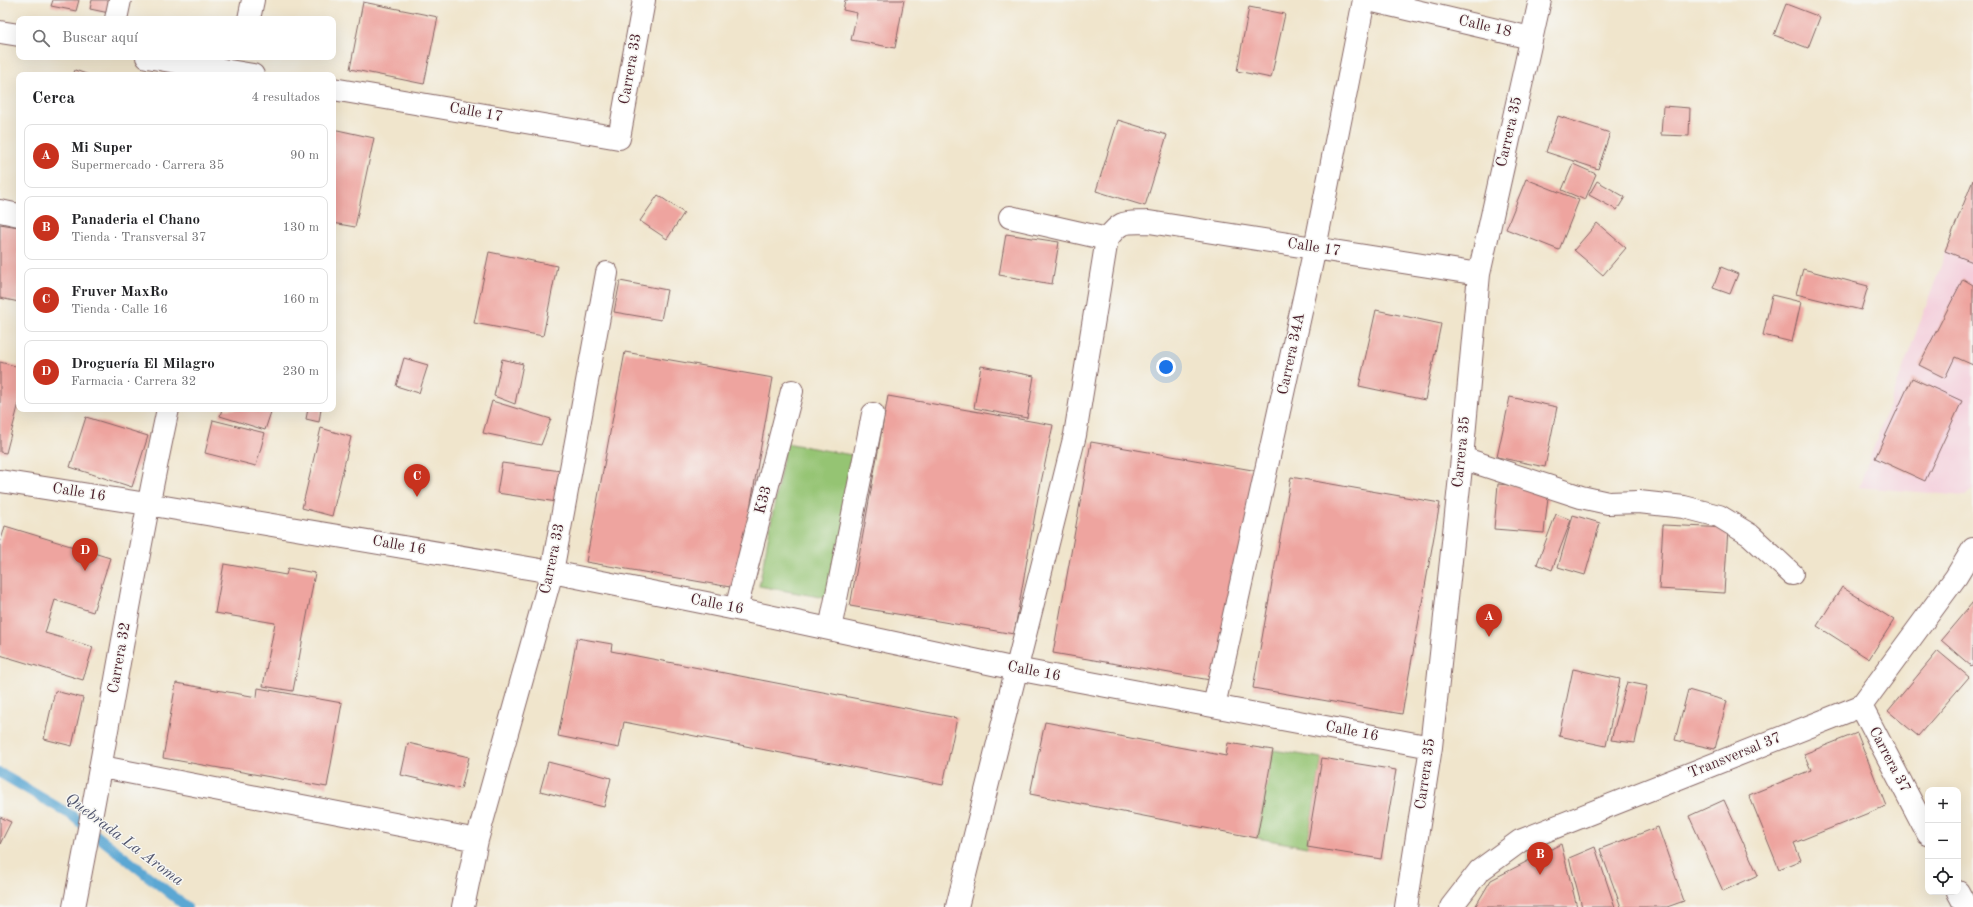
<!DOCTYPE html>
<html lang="es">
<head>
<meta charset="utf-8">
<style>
  :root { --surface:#fff; --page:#f2f2f2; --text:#202124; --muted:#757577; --line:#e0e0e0; --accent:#c8321e }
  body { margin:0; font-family:"Old Standard TT",serif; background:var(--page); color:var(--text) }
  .controls { position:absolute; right:12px; bottom:12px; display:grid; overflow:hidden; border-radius:8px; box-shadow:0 4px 16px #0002 }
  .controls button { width:36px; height:36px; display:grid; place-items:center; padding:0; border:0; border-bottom:1px solid var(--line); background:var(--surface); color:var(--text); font:20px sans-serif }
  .you { position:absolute; left:1166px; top:367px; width:14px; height:14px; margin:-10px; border:3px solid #fff; border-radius:50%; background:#1a73e8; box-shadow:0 0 0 6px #1a73e833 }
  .badge { display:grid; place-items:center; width:26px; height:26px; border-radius:50%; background:var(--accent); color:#fff; font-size:13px; font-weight:700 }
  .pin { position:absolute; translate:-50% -33px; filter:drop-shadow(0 1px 2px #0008) }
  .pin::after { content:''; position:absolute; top:21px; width:14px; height:12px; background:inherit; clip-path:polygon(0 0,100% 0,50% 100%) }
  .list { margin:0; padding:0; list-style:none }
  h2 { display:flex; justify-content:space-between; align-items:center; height:52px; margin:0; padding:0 16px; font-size:17px }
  h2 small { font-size:13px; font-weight:400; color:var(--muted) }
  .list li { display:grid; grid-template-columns:26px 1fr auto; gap:12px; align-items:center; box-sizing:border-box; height:64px; margin:0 8px 8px; padding:0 8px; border:1px solid var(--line); border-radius:8px }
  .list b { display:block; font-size:15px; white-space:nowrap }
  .list p { margin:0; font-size:13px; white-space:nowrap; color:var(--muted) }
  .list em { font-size:13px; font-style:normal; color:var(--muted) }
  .icon { flex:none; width:22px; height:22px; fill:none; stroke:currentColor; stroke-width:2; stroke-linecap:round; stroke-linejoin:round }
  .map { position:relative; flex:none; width:1973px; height:907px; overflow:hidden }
  .search { position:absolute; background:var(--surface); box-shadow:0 4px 16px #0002; left:16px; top:16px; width:320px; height:44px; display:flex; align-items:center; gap:10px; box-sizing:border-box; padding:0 14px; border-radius:8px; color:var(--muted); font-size:15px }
  .panel { position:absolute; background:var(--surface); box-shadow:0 4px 16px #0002; left:16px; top:72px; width:320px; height:340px; border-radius:8px }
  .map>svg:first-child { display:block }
  .built { fill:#f4cfdc }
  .green { fill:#95c473; stroke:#70724f }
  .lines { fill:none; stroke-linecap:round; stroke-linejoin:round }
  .stream { stroke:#5ba7d3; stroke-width:10 }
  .building { fill:#eea49f }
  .minor-casing { stroke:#846463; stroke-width:24 }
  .minor { stroke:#fff; stroke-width:22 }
  .labels { text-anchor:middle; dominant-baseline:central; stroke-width:3; stroke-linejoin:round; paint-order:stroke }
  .street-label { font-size:15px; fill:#4a1f2b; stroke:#f6f6f2 }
  .water-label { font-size:16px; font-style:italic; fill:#51556e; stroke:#f6f6f2 }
</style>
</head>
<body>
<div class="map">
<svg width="1973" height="907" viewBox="0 0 1973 907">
  <rect width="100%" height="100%" fill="#f6f6f2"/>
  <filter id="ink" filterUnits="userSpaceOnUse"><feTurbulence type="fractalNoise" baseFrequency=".025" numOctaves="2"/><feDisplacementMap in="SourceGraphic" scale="8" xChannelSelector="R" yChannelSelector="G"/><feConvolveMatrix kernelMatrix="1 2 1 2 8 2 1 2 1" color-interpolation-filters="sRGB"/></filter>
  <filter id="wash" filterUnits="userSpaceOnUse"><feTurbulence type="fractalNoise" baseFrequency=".012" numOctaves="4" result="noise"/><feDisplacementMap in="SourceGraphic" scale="16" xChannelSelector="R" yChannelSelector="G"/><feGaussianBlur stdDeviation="0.9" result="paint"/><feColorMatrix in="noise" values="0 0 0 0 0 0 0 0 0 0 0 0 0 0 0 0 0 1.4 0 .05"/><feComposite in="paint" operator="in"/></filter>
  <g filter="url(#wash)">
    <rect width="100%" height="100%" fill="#f0e5cc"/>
    <path class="built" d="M1973,179V489L1965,496L1859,487Z"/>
    <path class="green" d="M786,443L857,456L831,599L759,586Z
      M1273,750L1322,758L1307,847L1257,838Z"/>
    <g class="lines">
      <path class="stream" d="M0,773L71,815L187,907"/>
    </g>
    <g id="blocks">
      <path class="building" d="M53,0H79L76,11L51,6Z
        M92,0H111L109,13L90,9Z
        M845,0H904L895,48L851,40L857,13L843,10Z
        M363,2L438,17L424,84L350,69Z
        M1786,4L1820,17L1808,48L1774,35Z
        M1249,7L1285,14L1271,78L1237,71Z
        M75,70L89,75H73Z
        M1663,106L1690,108L1689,136L1661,135Z
        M1558,116L1610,133L1598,169L1546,152Z
        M1118,120L1167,135L1145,206L1096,191Z
        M333,129L374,138L355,227L333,223Z
        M1573,164L1596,174L1585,200L1562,190Z
        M1526,179L1579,200L1559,250L1506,229Z
        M1973,180V262L1945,251Z
        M1597,181L1625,197L1617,210L1589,195Z
        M658,195L684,213L667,239L640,221Z
        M1597,223L1626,248L1603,275L1574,250Z
        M0,224L19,227V302L0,298Z
        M1006,234L1059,242L1052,284L999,275Z
        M489,252L557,266L543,336L474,323Z
        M1721,267L1738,274L1730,294L1713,288Z
        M1803,269L1868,286L1861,310L1796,294Z
        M1963,279L1973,285V365L1955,357L1945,378L1919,365Z
        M620,281L667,290L661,320L614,312Z
        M1772,295L1801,302L1792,342L1763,335Z
        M1376,310L1441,324L1425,400L1359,386Z
        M625,352L773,378L736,588L586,562Z
        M404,358L428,365L419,393L396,386Z
        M502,359L523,364L515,404L494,396Z
        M0,362L19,367V403L6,453L0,452Z
        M981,366L1034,376L1027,418L974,408Z
        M1912,378L1962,401L1925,481L1875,458Z
        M888,396L1053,425L1038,497L1014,634L850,606Z
        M1510,397L1557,407L1545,467L1497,457Z
        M492,401L551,419L541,445L483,433Z
        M222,409H272L265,430L220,416Z
        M308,409H321L319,422L306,419Z
        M86,417L148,436L132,487L70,467Z
        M213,420L265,433L256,466L205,453Z
        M321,428L351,437L332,516L302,508Z
        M1091,442L1258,471L1216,681L1053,653Z
        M502,463L561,471L557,502L497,493Z
        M1291,477L1440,503L1402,714L1253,688Z
        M1498,484L1549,488L1544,533L1494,529Z
        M1556,514L1571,520L1552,570L1537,564Z
        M1573,515L1600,523L1585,575L1558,567Z
        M1663,525L1728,528L1724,593L1659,589Z
        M5,526L110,558L93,612L55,600L45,633L93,647L83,680L0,655V544Z
        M224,564L286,575L288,568L315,573L293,691L263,686L275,623L215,613Z
        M1842,587L1894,620L1869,659L1817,626Z
        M1973,602V664L1971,666L1941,640Z
        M577,638L612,644L611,651L957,718L943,785L624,722L619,748L558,736Z
        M1938,651L1969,677L1918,736L1888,711Z
        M1573,669L1620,679L1606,746L1559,736Z
        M1627,682L1647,686L1635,743L1611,740Z
        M176,683L257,697L258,688L342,703L327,787L163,758Z
        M1688,690L1727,701L1715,749L1675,740Z
        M55,691L83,698L72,746L44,739Z
        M1045,722L1226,756L1228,743L1273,750L1257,838L1030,794Z
        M1857,733L1886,806L1794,843L1801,860L1779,869L1749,795L1811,770L1804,754Z
        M408,743L469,757L461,789L401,775Z
        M1322,758L1396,770L1381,859L1307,847Z
        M548,762L611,778L604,807L540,791Z
        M1724,800L1758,875L1723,891L1689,816Z
        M0,817L11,822L0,844Z
        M1658,827L1684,901L1667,907H1621L1600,849Z
        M1561,844L1577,907H1475L1491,880Z
        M1595,847L1615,907H1582L1569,858Z"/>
    </g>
  </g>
  <g filter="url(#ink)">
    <use href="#blocks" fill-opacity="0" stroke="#846463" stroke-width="1"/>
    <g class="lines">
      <defs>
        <path id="minor" d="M1369,0L1531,38
          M116,19L120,0
          M249,19L253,0
          M0,32L19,35
          M147,57L253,75
          M333,89L619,138L644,0
          M0,211L19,215
          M1010,217L1107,239
          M1462,458L1581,497L1608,503L1639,502L1684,507L1719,516L1750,535L1792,574
          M0,481L147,504L552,572L736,609L1016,669L1431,747
          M736,609L792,391
          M830,629L873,414
          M1214,706L1315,248L1364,0
          M1861,706L1928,834
          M102,767L477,840
          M1958,892L1966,907
          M74,907C107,741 132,574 168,409
          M463,907L477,840L552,572L607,273
          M957,907L1075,435L1107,239C1122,219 1125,223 1149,222L1479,274
          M1406,907L1431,747L1462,458L1479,274L1540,0
          M1451,907L1479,871L1520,841L1861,706L1956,577L1973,549"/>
      </defs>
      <use href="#minor" class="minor-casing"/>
      <use href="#minor" class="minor"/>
    </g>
  </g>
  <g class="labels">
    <g class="street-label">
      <text transform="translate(1485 27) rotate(13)">Calle 18</text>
      <text transform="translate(631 69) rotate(-80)">Carrera 33</text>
      <text transform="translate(476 113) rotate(10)">Calle 17</text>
      <text transform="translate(1510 132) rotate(-77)">Carrera 35</text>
      <text transform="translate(1314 248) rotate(9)">Calle 17</text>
      <text transform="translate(1292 354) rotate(-78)">Carrera 34A</text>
      <text transform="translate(1462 452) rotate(-84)">Carrera 35</text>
      <text transform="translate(79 493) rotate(9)">Calle 16</text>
      <text transform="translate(764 500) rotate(-75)">K33</text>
      <text transform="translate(399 546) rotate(10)">Calle 16</text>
      <text transform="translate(553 559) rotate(-78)">Carrera 33</text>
      <text transform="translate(717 605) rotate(11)">Calle 16</text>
      <text transform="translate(120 658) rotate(-80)">Carrera 32</text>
      <text transform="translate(1034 672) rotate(11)">Calle 16</text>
      <text transform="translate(1352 732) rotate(11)">Calle 16</text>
      <text transform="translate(1735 756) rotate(-22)">Transversal 37</text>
      <text transform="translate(1889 760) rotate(62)">Carrera 37</text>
      <text transform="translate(1426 774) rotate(-82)">Carrera 35</text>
    </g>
    <g class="water-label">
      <text transform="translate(124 840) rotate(37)">Quebrada La Aroma</text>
    </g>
  </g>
</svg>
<div class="controls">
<button>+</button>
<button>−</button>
<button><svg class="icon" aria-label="locate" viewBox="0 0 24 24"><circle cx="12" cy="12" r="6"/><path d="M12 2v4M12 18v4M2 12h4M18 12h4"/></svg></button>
</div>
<div class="you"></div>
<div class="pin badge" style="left:1489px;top:637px">A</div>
<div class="pin badge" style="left:1540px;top:875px">B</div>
<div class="pin badge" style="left:417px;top:497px">C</div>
<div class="pin badge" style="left:85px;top:571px">D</div>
<div class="search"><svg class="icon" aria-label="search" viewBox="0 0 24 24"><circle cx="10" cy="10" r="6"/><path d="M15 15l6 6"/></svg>Buscar aquí</div>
<section class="panel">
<h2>Cerca<small>4 resultados</small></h2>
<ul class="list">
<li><span class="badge">A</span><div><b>Mi Super</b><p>Supermercado · Carrera 35</p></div><em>90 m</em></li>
<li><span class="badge">B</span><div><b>Panaderia el Chano</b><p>Tienda · Transversal 37</p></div><em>130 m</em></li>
<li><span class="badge">C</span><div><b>Fruver MaxRo</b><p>Tienda · Calle 16</p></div><em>160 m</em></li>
<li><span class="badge">D</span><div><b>Droguería El Milagro</b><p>Farmacia · Carrera 32</p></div><em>230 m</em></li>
</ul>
</section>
</div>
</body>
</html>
